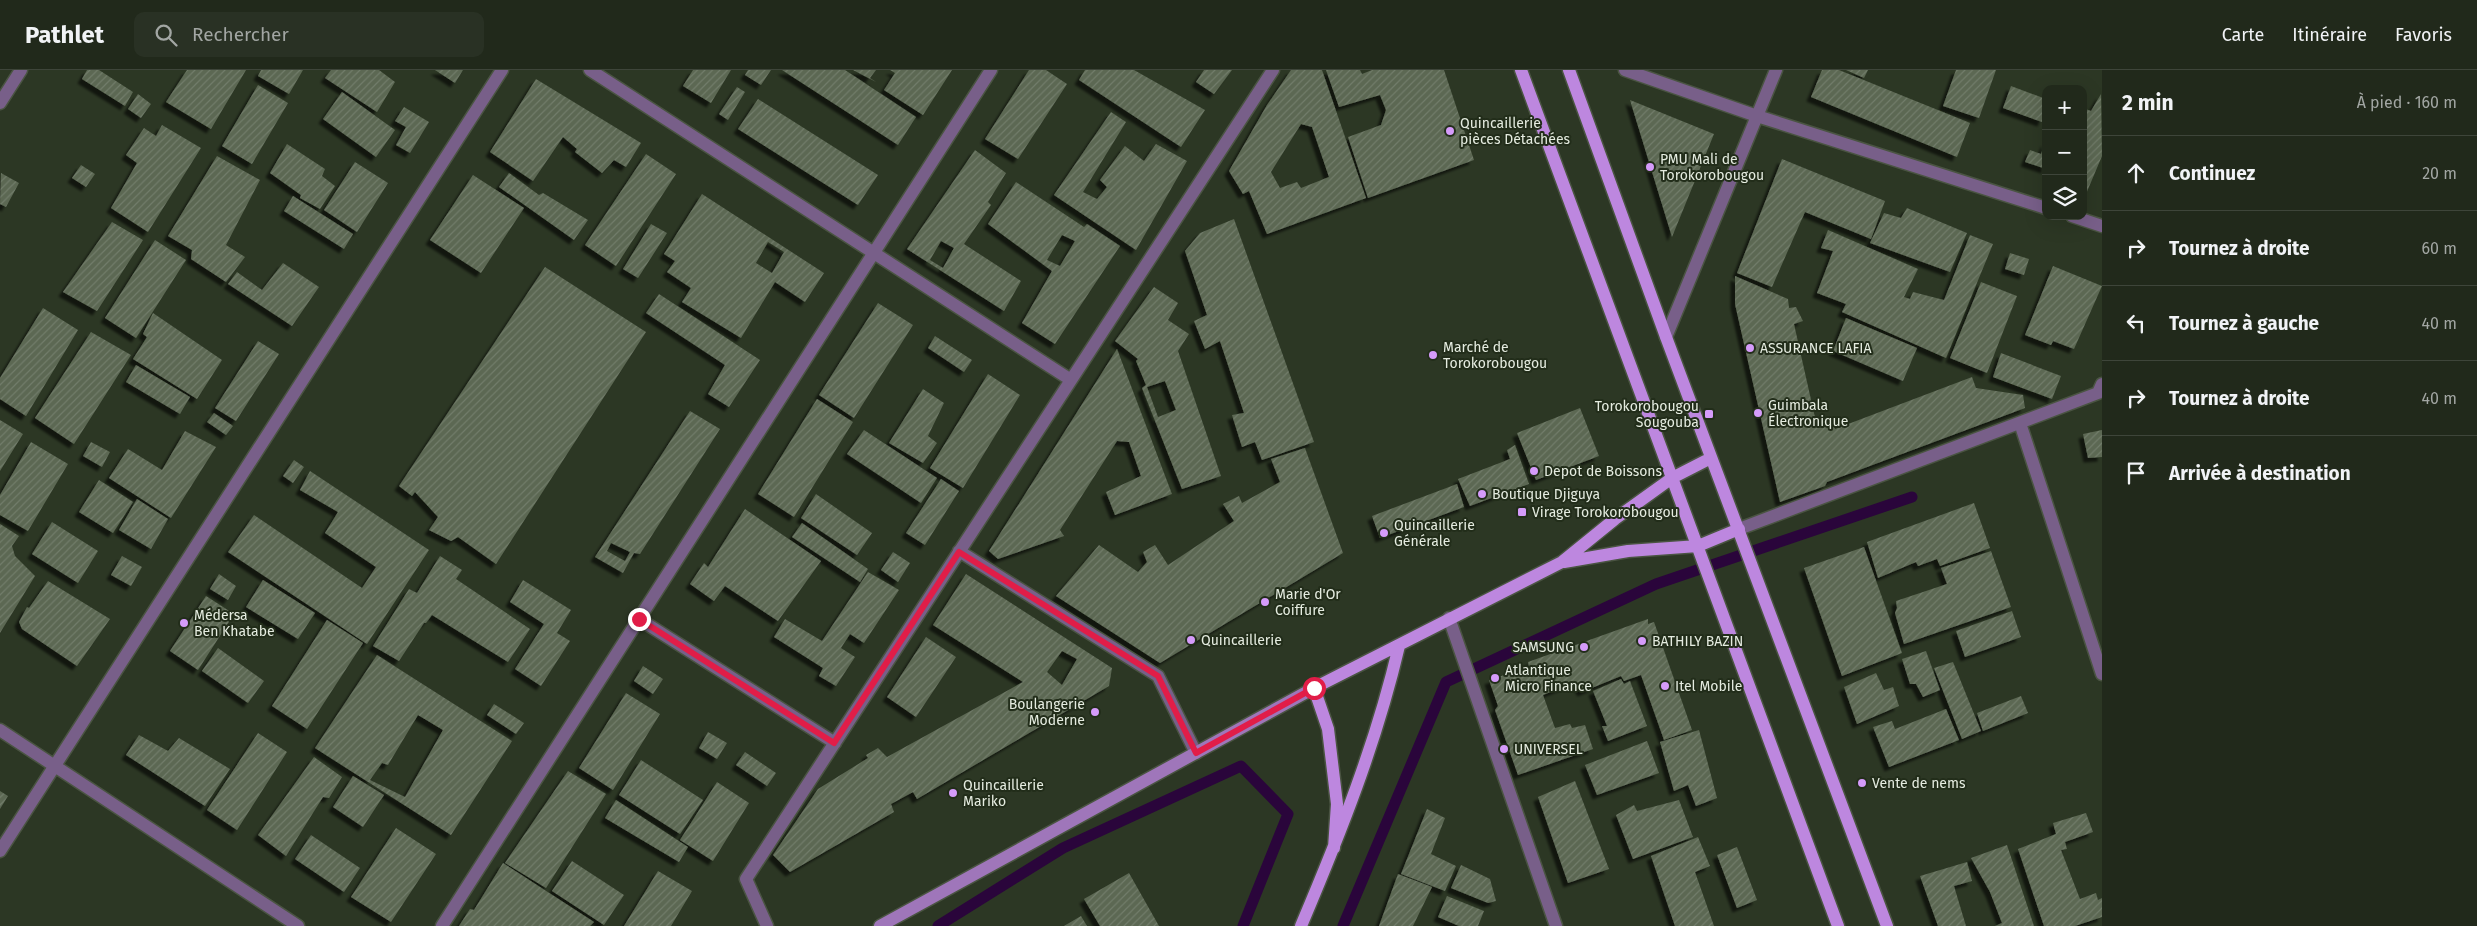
<!DOCTYPE html>
<html lang="fr">
<head>
<meta charset="utf-8">
<style>
  :root { --surface:#21291b; --page:#293124; --text:#f1f3f6; --muted:#a2a6a3; --line:#3e453a }
  body { margin:0; font-family:"Fira Sans",sans-serif; background:var(--page); color:var(--text) }
  .controls { position:absolute; right:15px; top:15px; display:grid; overflow:hidden; border-radius:10px; box-shadow:0 5px 20px #0002 }
  .controls button { width:45px; height:45px; display:grid; place-items:center; padding:0; border:0; border-bottom:1px solid var(--line); background:var(--surface); color:var(--text); font:25px sans-serif }
  .stop { position:absolute; width:15px; height:15px; margin:-11px; border:4px solid #e11d48; border-radius:50%; background:#fff }
  .stop.end { background:#e11d48; border-color:#fff; box-shadow:0 1px 5px #0008 }
  .list { margin:0; padding:0; list-style:none }
  h2 { display:flex; justify-content:space-between; align-items:center; height:65px; margin:0; padding:0 20px; font-size:21px }
  h2 small { font-size:16px; font-weight:400; color:var(--muted) }
  .list li { display:grid; grid-template-columns:32px 1fr auto; gap:15px; align-items:center; box-sizing:border-box; height:75px; padding:0 20px; border-top:1px solid var(--line) }
  .list b { display:block; font-size:19px; white-space:nowrap }
  .list em { font-size:16px; font-style:normal; color:var(--muted) }
  .icon { flex:none; width:28px; height:28px; fill:none; stroke:currentColor; stroke-width:2; stroke-linecap:round; stroke-linejoin:round }
  .map { position:relative; flex:none; width:2102px; height:856px; overflow:hidden }
  header { display:flex; align-items:center; gap:30px; box-sizing:border-box; height:70px; padding:0 25px; background:var(--surface); border-bottom:1px solid var(--line) }
  header strong { font-size:24px }
  nav { display:flex; gap:28px; margin-inline-start:auto; font-size:18px }
  .search { width:350px; height:45px; background:var(--page); display:flex; align-items:center; gap:12px; box-sizing:border-box; padding:0 18px; border-radius:10px; color:var(--muted); font-size:19px }
  main { display:flex }
  aside { flex:1; background:var(--surface) }
  .map>svg:first-child { display:block }
  .lines { fill:none; stroke-linecap:round; stroke-linejoin:round }
  .stream { stroke:#2a053b; stroke-width:11 }
  .building { fill:url(#building-hatch); fill-rule:evenodd; filter:url(#shadow) }
  .minor-casing { stroke:#4a5442; stroke-width:15 }
  .secondary-casing { stroke:#4a5442; stroke-width:15 }
  .primary-casing { stroke:#4a5442; stroke-width:15 }
  .minor { stroke:#785f89; stroke-width:12 }
  .secondary { stroke:#9f76ba; stroke-width:12 }
  .primary { stroke:#bd87df; stroke-width:12 }
  .route { stroke:#e11d48; stroke-width:6 }
  .poi-dot { fill:#d59bfa; stroke:#222d1a; stroke-width:2 }
  .labels { text-anchor:middle; dominant-baseline:central; stroke-width:4; stroke-linejoin:round; paint-order:stroke }
  .poi-label { font-size:14px; fill:#e5ece0; stroke:#222d1a; text-anchor:start }
</style>
</head>
<body>
<header>
<strong>Pathlet</strong>
<div class="search"><svg class="icon" aria-label="search" viewBox="0 0 24 24"><circle cx="10" cy="10" r="6"/><path d="M15 15l6 6"/></svg>Rechercher</div>
<nav><a>Carte</a><a>Itinéraire</a><a>Favoris</a></nav>
</header>
<main>
<div class="map">
<svg width="2102" height="856" viewBox="0 0 2102 856">
  <defs>
    <pattern id="building-hatch" width="6" height="6" patternUnits="userSpaceOnUse" patternTransform="scale(1.25)"><rect width="6" height="6" fill="#5b6752"/><path d="M-1 1l2-2M0 6l6-6M5 7l2-2" fill="none" stroke="#727d6b"/></pattern>
    <filter id="shadow"><feDropShadow dx="-4.5" dy="4.5" stdDeviation="1" flood-color="#0009"/></filter>
  </defs>
  <rect width="100%" height="100%" fill="#2c3724"/>
  <g class="lines">
    <path class="stream" d="M938,856L1063,778L1241,696L1288,744L1243,856
      M1343,856L1446,612L1656,514L1912,427"/>
  </g>
  <path class="building" d="M87,0H99L133,22L125,36L82,9Z
    M187,0H246L211,59L166,32Z
    M261,0H303L289,24L258,6Z
    M331,0H379L395,12L377,42L325,8Z
    M435,0H463L455,13Z
    M693,0H731L711,33L683,16Z
    M748,0H771L761,15L745,5Z
    M782,0H845L916,47L898,75Z
    M853,0H876L870,8L876,12Z
    M890,0H952L923,45L884,20L895,3Z
    M1029,0H1046L1067,14L1018,89L985,69Z
    M1085,0H1134L1205,40L1181,77L1079,10Z
    M1204,0H1232L1214,24L1196,12Z
    M1291,0H1322L1366,128L1267,164L1249,121L1243,124L1229,101L1267,35ZM1301,54L1312,57L1329,107L1301,118L1297,112L1280,118L1271,102Z
    M1326,0H1360L1362,4L1372,0H1444L1474,90L1368,128L1348,67L1381,55L1386,40L1380,25L1339,37Z
    M1822,0H1839L1970,53L1957,87L1811,27Z
    M1846,0H1868L1864,8Z
    M1956,0H1996L1979,48L1943,36Z
    M536,9L641,73L626,97L614,90L602,103L575,82L577,79L563,67L533,111L490,82Z
    M258,15L288,33L252,94L222,76Z
    M2011,16L2046,29V41L2042,52L2003,38Z
    M737,17L745,22L728,50L719,44Z
    M342,22L395,60L376,87L323,49Z
    M138,24L151,34L141,48L128,39Z
    M2101,24L2102,86L2086,124L2083,123V38L2091,41Z
    M758,29L878,105L858,135L738,59Z
    M1630,30L1714,64L1672,167Z
    M404,37L429,52L410,83L396,75L406,57L395,51Z
    M1111,42L1126,52L1083,122L1097,129L1107,117L1100,110L1125,76L1144,91L1156,74L1187,91L1136,180L1054,125Z
    M162,55L201,78L148,162L111,138L137,93L126,85L144,58L156,66Z
    M2046,71V99L2025,92L2030,80L2041,84Z
    M287,74L325,99L322,106L335,116L320,139L300,128L301,125L270,103Z
    M975,80L1006,103L988,132L991,135L964,174L1021,211L1004,241L907,179ZM941,171L954,178L943,198L930,190Z
    M646,84L676,104L616,196L585,175Z
    M217,86L260,110L226,175L245,187L226,212L191,189L192,180L168,166Z
    M1782,89L1885,131L1871,169L1805,142L1772,217L1737,203Z
    M355,92L388,113L357,162L324,140Z
    M81,95L95,104L86,117L72,108Z
    M1,103L19,113L6,137L0,134Z
    M509,103L539,125L543,123L588,150L574,170L499,117Z
    M473,105L524,138L481,203L430,170Z
    M1016,112L1084,157L1087,154L1120,176L1055,274L1022,253L1052,201L988,154ZM1062,165L1075,171L1060,196L1047,190Z
    M702,124L824,203L805,232L775,212L741,268L682,232L691,218L667,202L675,191L664,184ZM768,172L784,182L772,203L756,193Z
    M293,126L353,164L344,179L284,141Z
    M1907,138L1967,163L1950,202L1870,173L1884,143L1901,148Z
    M1234,149L1314,372L1262,390L1255,372L1242,377L1232,345L1244,343L1220,271L1205,279L1194,251L1207,245L1185,181L1200,163Z
    M112,152L143,170L97,241L63,222Z
    M651,154L667,163L638,208L623,199Z
    M1828,160L1918,199L1904,227L1910,229L1913,222L1944,230L1970,165L1993,174L1946,288L1842,242L1846,234L1817,223L1833,181L1821,178Z
    M155,170L186,190L136,268L105,248Z
    M2010,183L2029,189L2024,205L2005,199Z
    M283,193L319,217L292,256L228,214L237,202L262,220Z
    M2053,196L2102,216L2074,279L2053,271L2051,275L2025,265Z
    M545,197L646,262L496,494L458,467L451,471L429,460L438,447L415,422L412,426L399,416Z
    M1735,206L1788,229L1789,238L1796,237L1803,251L1794,254L1816,352L1832,346L1835,359L1972,307L1976,318L2023,325L2025,338L1827,412L1825,416L1780,432L1735,234Z
    M1981,212L2017,226L1987,303L1950,288Z
    M1154,217L1178,233L1168,250L1189,264L1178,281L1221,406L1182,419L1142,318L1146,315L1136,291L1138,289L1115,271ZM1165,311L1176,340L1158,347L1147,317Z
    M659,224L760,290L729,337L708,324L725,295L646,243Z
    M878,233L913,255L854,348L819,325Z
    M43,238L78,260L26,346L0,329V308Z
    M153,243L222,290L197,329L133,289L147,267L143,264Z
    M1846,248L1917,278L1903,311L1833,281Z
    M91,262L131,285L74,374L35,348Z
    M935,266L972,290L964,302L928,278Z
    M258,271L279,284L236,351L215,338Z
    M1117,279L1172,424L1115,445L1106,422L1141,406L1129,372L1117,371L1060,460L1064,466L998,489L989,481Z
    M2001,283L2061,306L2052,329L1993,307Z
    M136,295L190,327L180,344L126,312Z
    M988,304L1020,325L963,418L930,398Z
    M923,319L944,333L928,366L937,373L923,393L889,373Z
    M817,329L853,352L794,447L758,424Z
    M1580,338L1599,386L1536,410L1517,363Z
    M690,341L720,359L640,484L634,483L623,503L595,487ZM611,473L630,482L625,491L607,481Z
    M214,343L233,356L226,365L207,352Z
    M0,350L23,364L0,401Z
    M864,360L937,408L921,433L847,384Z
    M2102,360V387L2088,388L2083,364Z
    M185,361L216,377L171,448L109,408L128,379L162,400Z
    M31,372L68,394L28,461L0,445V425Z
    M91,372L110,382L102,397L83,386Z
    M1515,375L1529,414L1470,436L1458,409L1510,389L1507,380Z
    M1305,378L1343,483L1160,593L1056,526L1099,475L1138,502L1147,492L1143,482L1155,475L1168,495L1234,451L1223,434L1239,426L1242,433L1280,412L1271,389Z
    M294,390L304,397L293,413L283,406Z
    M310,401L429,480L367,574L228,482L254,445L362,518L376,497L325,463L338,442L300,420Z
    M941,409L959,421L925,475L906,463Z
    M99,410L133,432L113,463L79,442Z
    M1457,414L1464,437L1380,468L1372,446Z
    M816,424L872,463L857,485L801,448Z
    M137,429L168,449L151,479L119,460Z
    M1974,433L1990,478L1940,496L1937,489L1918,496L1916,492L1878,508L1867,472Z
    M745,439L821,491L778,551L725,516L714,531L690,514L704,493L708,497Z
    M52,452L98,481L78,513L32,484Z
    M802,453L868,499L860,512L792,467Z
    M0,454L19,466L12,476L15,486L35,506L0,563Z
    M1864,477L1902,583L1842,606L1804,498Z
    M1991,481L2011,537L1904,574L1895,543L1897,538L1896,531L1947,514L1941,498Z
    M893,482L910,493L898,512L881,500Z
    M122,486L142,497L131,516L111,505Z
    M440,486L462,500L456,509L530,559L508,592L432,545L426,553H424L399,591L373,576L409,519L417,523Z
    M868,502L899,520L864,573L850,564L841,578L855,587L836,616L819,606L823,598L774,567L785,549L822,571Z
    M219,504L236,516L228,530L210,519Z
    M966,504L1112,598L1109,616L917,729L913,722L891,734L894,742L790,802L773,785L818,719L868,688L866,685L878,678L887,687L1023,612L933,555ZM1062,581L1077,589L1062,615L1047,602Z
    M263,510L315,543L298,569L246,537Z
    M523,510L571,540L557,563L570,571L541,616L515,599L544,554L510,532Z
    M48,511L110,549L77,596L22,559L19,552L27,537L29,538Z
    M206,526L234,544L198,600L170,581Z
    M2012,541L2021,567L1965,587L1956,561Z
    M1648,549V554L1654,552L1692,660L1664,670L1641,605L1624,611L1621,606L1582,622L1576,612L1543,625L1555,658L1570,654L1572,658L1585,655L1593,679L1518,705L1495,640L1498,636L1489,610L1529,597L1528,592Z
    M327,550L363,573L307,659L272,636Z
    M926,567L956,587L916,647L887,627Z
    M218,578L264,611L248,633L202,601Z
    M1926,581L1940,620L1923,627L1916,614H1910L1902,589Z
    M377,585L512,671L451,765L315,678ZM418,645L443,660L405,727L370,710L382,693L388,695Z
    M1953,592L1981,661L1962,669L1934,598Z
    M643,596L663,609L653,624L634,611Z
    M1876,603L1884,620L1893,617L1899,636L1857,654L1844,617Z
    M1621,609L1624,614L1630,611L1647,656L1608,671L1602,656H1607L1593,621Z
    M626,623L660,644L613,720L579,698Z
    M2021,626L2028,643L1983,661L1977,643Z
    M494,634L524,653L516,664L487,645Z
    M1946,639L1959,670L1889,697L1873,657L1892,651L1895,659Z
    M1699,660L1717,728L1696,736L1688,715L1674,721L1660,672Z
    M708,662L727,673L717,689L699,678Z
    M258,663L287,682L237,760L207,740Z
    M139,665L168,681L179,668L230,699L205,736L126,685Z
    M1647,671L1659,703L1597,725L1585,695Z
    M745,682L776,703L767,716L736,695Z
    M314,687L342,707L329,728L323,727L286,786L258,765Z
    M641,690L703,730L680,764L619,725Z
    M568,701L606,724L546,818L505,793Z
    M353,706L384,725L363,757L333,737Z
    M1575,711L1609,799L1568,813L1538,727Z
    M717,712L749,733L713,791L680,770Z
    M0,721L8,726L0,739Z
    M616,730L688,777L679,792L605,748Z
    M1679,730L1693,767L1633,789L1616,745L1634,735L1637,741Z
    M1427,739L1445,748L1431,784L1456,796L1445,821L1401,804Z
    M2086,743L2093,762L2065,772L2067,779L2061,780L2080,829L2096,823L2098,830L2102,828V847L2075,856H2044L2018,779L2056,764L2053,753Z
    M396,758L436,784L391,852L351,827Z
    M311,765L360,798L344,822L295,789Z
    M1698,767L1710,796L1695,802L1714,856H1675L1651,786Z
    M2007,775L2034,856H1995L2002,853L1990,822L1971,788Z
    M1737,777L1757,830L1737,838L1717,785Z
    M572,791L624,825L604,855L552,821Z
    M1967,792L1972,811L1954,816L1966,856H1938L1920,806Z
    M503,793L594,852L590,856H459L470,839L474,840Z
    M1461,795L1490,809L1496,831L1488,833L1451,818Z
    M658,801L692,821L671,856H624Z
    M1129,803L1159,856H1100L1084,829Z
    M1398,804L1432,817L1413,856H1379Z
    M1447,826L1484,841L1478,856H1459L1438,847Z
    M1081,846L1087,856H1064Z"/>
  <g class="lines">
    <defs>
      <path id="minor" d="M590,0L1071,310
        M1625,0L1757,46L2046,138
        M0,33L21,0
        M2072,146L2102,156
        M1666,267L1776,0
        M2020,353L2102,604
        M1739,459L2098,323L2102,314
        M959,481L1158,606L1196,683
        M1449,548L1556,856
        M639,549L835,673
        M0,660L298,856
        M0,781L502,0
        M442,856L991,0
        M767,856L746,809L1273,0"/>
      <path id="secondary" d="M880,856L1314,618"/>
      <path id="primary" d="M1521,0L1838,856
        M1569,0L1666,267L1887,856
        M1564,492L1628,481L1698,476L1739,459
        M1334,778L1337,734L1328,659L1314,618L1562,492L1615,449L1672,408L1711,388
        M1301,856C1340,764 1376,674 1399,576"/>
    </defs>
    <use href="#minor" class="minor-casing"/>
    <use href="#secondary" class="secondary-casing"/>
    <use href="#primary" class="primary-casing"/>
    <use href="#minor" class="minor"/>
    <use href="#secondary" class="secondary"/>
    <use href="#primary" class="primary"/>
  </g>
  <g class="lines">
    <path class="route" d="M639,549L834,673L959,482L1158,606L1196,683L1314,618"/>
  </g>
  <g class="poi-dot">
    <circle cx="1450" cy="61" r="5"/>
    <circle cx="1650" cy="97" r="5"/>
    <circle cx="1750" cy="278" r="5"/>
    <circle cx="1433" cy="285" r="5"/>
    <circle cx="1758" cy="343" r="5"/>
    <rect x="1704" y="339" width="10" height="10" rx="2.5"/>
    <circle cx="1534" cy="401" r="5"/>
    <circle cx="1482" cy="424" r="5"/>
    <rect x="1517" y="437" width="10" height="10" rx="2.5"/>
    <circle cx="1384" cy="463" r="5"/>
    <circle cx="1265" cy="532" r="5"/>
    <circle cx="184" cy="553" r="5"/>
    <circle cx="1191" cy="570" r="5"/>
    <circle cx="1642" cy="571" r="5"/>
    <circle cx="1584" cy="577" r="5"/>
    <circle cx="1495" cy="608" r="5"/>
    <circle cx="1665" cy="616" r="5"/>
    <circle cx="1095" cy="642" r="5"/>
    <circle cx="1504" cy="679" r="5"/>
    <circle cx="1862" cy="713" r="5"/>
    <circle cx="953" cy="723" r="5"/>
  </g>
  <g class="labels">
    <g class="poi-label">
      <text x="1460" y="53">Quincaillerie<tspan x="1460" dy="16">pièces Détachées</tspan></text>
      <text x="1660" y="89">PMU Mali de<tspan x="1660" dy="16">Torokorobougou</tspan></text>
      <text x="1443" y="277">Marché de<tspan x="1443" dy="16">Torokorobougou</tspan></text>
      <text x="1760" y="278">ASSURANCE LAFIA</text>
      <text x="1768" y="335">Guimbala<tspan x="1768" dy="16">Électronique</tspan></text>
      <text x="1699" y="336" text-anchor="end">Torokorobougou<tspan x="1699" dy="16">Sougouba</tspan></text>
      <text x="1544" y="401">Depot de Boissons</text>
      <text x="1492" y="424">Boutique Djiguya</text>
      <text x="1532" y="442">Virage Torokorobougou</text>
      <text x="1394" y="455">Quincaillerie<tspan x="1394" dy="16">Générale</tspan></text>
      <text x="1275" y="524">Marie d'Or<tspan x="1275" dy="16">Coiffure</tspan></text>
      <text x="194" y="545">Médersa<tspan x="194" dy="16">Ben Khatabe</tspan></text>
      <text x="1201" y="570">Quincaillerie</text>
      <text x="1652" y="571">BATHILY BAZIN</text>
      <text x="1574" y="577" text-anchor="end">SAMSUNG</text>
      <text x="1505" y="600">Atlantique<tspan x="1505" dy="16">Micro Finance</tspan></text>
      <text x="1675" y="616">Itel Mobile</text>
      <text x="1085" y="634" text-anchor="end">Boulangerie<tspan x="1085" dy="16">Moderne</tspan></text>
      <text x="1514" y="679">UNIVERSEL</text>
      <text x="1872" y="713">Vente de nems</text>
      <text x="963" y="715">Quincaillerie<tspan x="963" dy="16">Mariko</tspan></text>
    </g>
  </g>
</svg>
<div class="controls">
<button>+</button>
<button>−</button>
<button><svg class="icon" aria-label="layers" viewBox="0 0 24 24"><path d="M12 4l9 5-9 5-9-5zM3 14l9 5 9-5"/></svg></button>
</div>
<div class="stop" style="left:1314px;top:618px"></div>
<div class="stop end" style="left:639px;top:549px"></div>
</div>
<aside>
<h2>2 min<small>À pied · 160 m</small></h2>
<ul class="list">
<li><svg class="icon" aria-label="ahead" viewBox="0 0 24 24"><path d="M12 20V5M6 11l6-6 6 6"/></svg><div><b>Continuez</b></div><em>20 m</em></li>
<li><svg class="icon" aria-label="right" viewBox="0 0 24 24"><path d="M7 20v-9h11M14 6l5 5-5 5"/></svg><div><b>Tournez à droite</b></div><em>60 m</em></li>
<li><svg class="icon" aria-label="left" viewBox="0 0 24 24"><path d="M17 20v-9H6M10 6l-5 5 5 5"/></svg><div><b>Tournez à gauche</b></div><em>40 m</em></li>
<li><svg class="icon" aria-label="right" viewBox="0 0 24 24"><path d="M7 20v-9h11M14 6l5 5-5 5"/></svg><div><b>Tournez à droite</b></div><em>40 m</em></li>
<li><svg class="icon" aria-label="arrive" viewBox="0 0 24 24"><path d="M6 21V4h12l-3 4 3 4H6"/></svg><div><b>Arrivée à destination</b></div></li>
</ul>
</aside>
</main>
</body>
</html>
